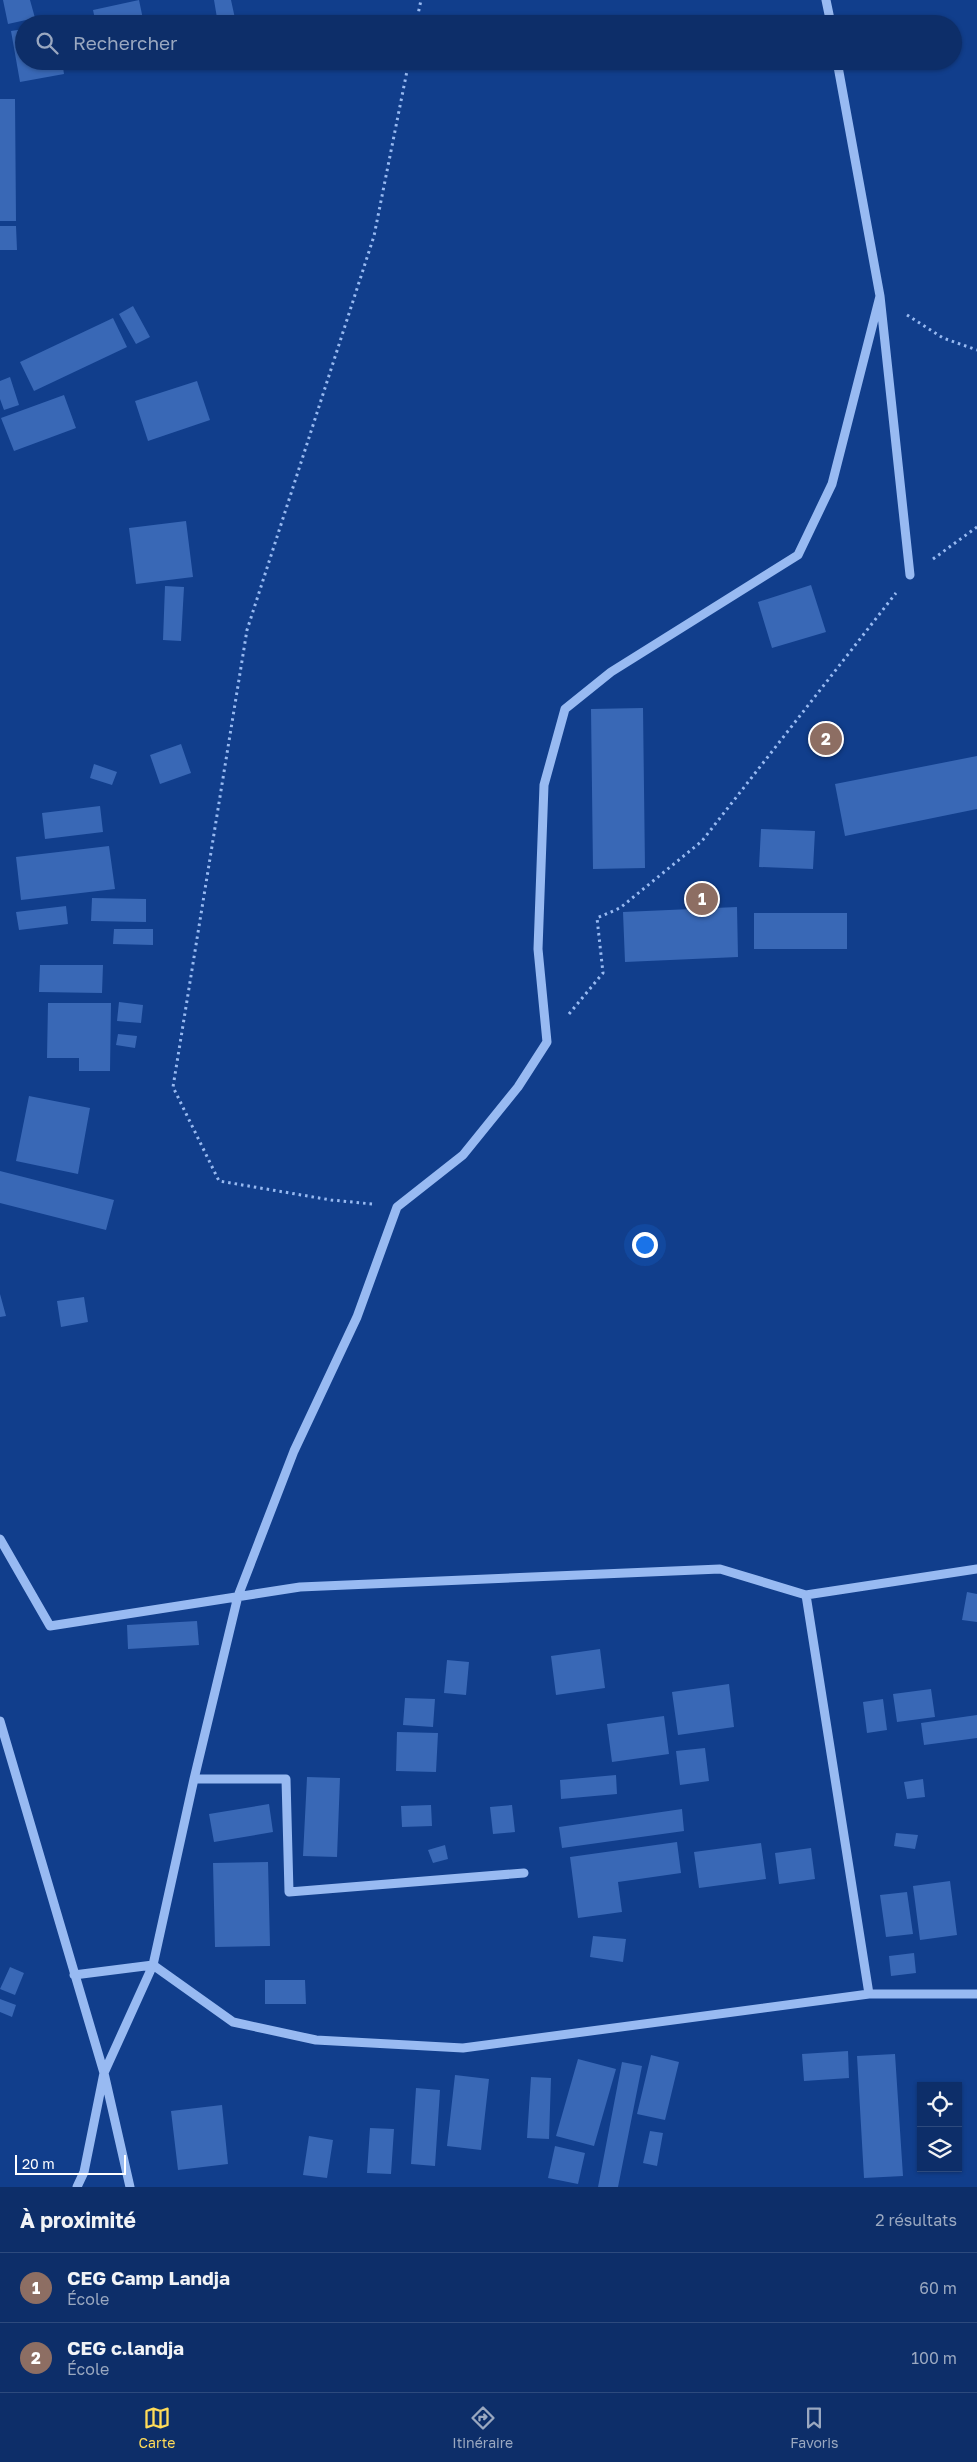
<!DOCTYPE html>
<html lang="fr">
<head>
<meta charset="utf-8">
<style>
  :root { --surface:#0d2e69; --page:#1b3a71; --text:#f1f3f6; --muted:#9aa8c0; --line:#2d4a7d; --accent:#ffdb59 }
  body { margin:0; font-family:"Golos Text",sans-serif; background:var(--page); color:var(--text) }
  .controls { position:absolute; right:15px; bottom:15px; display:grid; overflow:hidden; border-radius:0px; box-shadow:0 1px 4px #0004 }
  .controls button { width:45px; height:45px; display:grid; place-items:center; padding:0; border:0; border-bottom:1px solid var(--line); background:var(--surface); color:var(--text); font:25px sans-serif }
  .scale { position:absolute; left:15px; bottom:12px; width:111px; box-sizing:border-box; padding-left:5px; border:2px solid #fff; border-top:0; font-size:14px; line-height:18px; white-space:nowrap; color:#fff; -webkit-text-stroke:4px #113e8c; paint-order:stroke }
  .you { position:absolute; left:644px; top:1244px; width:18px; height:18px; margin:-12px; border:4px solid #fff; border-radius:50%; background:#1a73e8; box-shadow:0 0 0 8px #1a73e833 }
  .badge { display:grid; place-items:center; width:32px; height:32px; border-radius:50%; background:var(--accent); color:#fff; font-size:16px; font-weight:700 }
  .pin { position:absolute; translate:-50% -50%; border:2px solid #fff; box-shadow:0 1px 5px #0006 }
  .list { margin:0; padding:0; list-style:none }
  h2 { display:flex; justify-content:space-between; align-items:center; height:65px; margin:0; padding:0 20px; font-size:21px }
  h2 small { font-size:16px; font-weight:400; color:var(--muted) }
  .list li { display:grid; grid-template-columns:32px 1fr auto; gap:15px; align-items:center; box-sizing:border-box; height:70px; padding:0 20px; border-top:1px solid var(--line) }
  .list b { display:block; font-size:19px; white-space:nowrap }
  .list p { margin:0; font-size:16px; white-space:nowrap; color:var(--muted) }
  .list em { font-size:16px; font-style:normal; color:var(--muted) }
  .icon { flex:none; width:28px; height:28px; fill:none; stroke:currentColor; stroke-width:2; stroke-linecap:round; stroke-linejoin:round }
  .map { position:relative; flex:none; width:977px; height:2187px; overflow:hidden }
  .search { position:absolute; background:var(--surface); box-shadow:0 1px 4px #0004; left:15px; right:15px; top:15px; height:55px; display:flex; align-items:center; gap:12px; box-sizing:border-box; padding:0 18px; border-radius:28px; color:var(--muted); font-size:19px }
  .sheet { height:205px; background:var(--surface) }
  nav { display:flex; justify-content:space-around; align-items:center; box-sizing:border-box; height:70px; border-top:1px solid var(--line); background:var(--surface); font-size:14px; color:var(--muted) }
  nav a { display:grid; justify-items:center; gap:2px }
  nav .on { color:var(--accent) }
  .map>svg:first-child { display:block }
  .building { fill:#3968b6 }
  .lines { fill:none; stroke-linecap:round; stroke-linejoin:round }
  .path { stroke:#98baf2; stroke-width:3; stroke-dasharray:2.5 4; stroke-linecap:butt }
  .minor { stroke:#98baf2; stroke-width:9 }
</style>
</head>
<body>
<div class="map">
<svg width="977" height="2187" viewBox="0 0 977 2187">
  <rect width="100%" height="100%" fill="#113e8c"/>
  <path class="building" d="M3,0H30L35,18L8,24Z
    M139,0L144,24H96L93,10Z
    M214,0H231L236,23L218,24Z
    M24,29V61H62L64,74L20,82L11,31Z
    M0,99H15L16,221H0Z
    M0,226H16L17,250H0Z
    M133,306L150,337L136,344L119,314Z
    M113,318L127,347L34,391L20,362Z
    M10,377L19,405L4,410L0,399V381Z
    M197,381L210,420L148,441L135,401Z
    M64,395L76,428L14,451L1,418Z
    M186,521L193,577L136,584L129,528Z
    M811,585L826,632L772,648L758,602Z
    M165,586L184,587L181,641L163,640Z
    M643,708L645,868L593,869L591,709Z
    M181,744L191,773L160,784L150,755Z
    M977,756V809L845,836L835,784Z
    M94,764L117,772L112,785L90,778Z
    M100,806L103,832L45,839L42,813Z
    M761,829L815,831L813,869L759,867Z
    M109,846L115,889L21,900L16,857Z
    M92,898L146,899V922L91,921Z
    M66,906L68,924L19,930L16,912Z
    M737,907L738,957L625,962L623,912Z
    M754,913H847V949H754Z
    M114,929H153V945L113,944Z
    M40,965H103L102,993L39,992Z
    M119,1002L143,1005L141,1023L117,1021Z
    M48,1003H111L110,1071H79V1058H47Z
    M118,1034L137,1036L135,1048L116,1045Z
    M29,1096L90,1108L78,1174L16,1161Z
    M0,1171L114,1200L106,1230L0,1203Z
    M0,1294L6,1316L0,1317Z
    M84,1297L88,1322L61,1327L57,1301Z
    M967,1592L977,1594V1622L962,1620Z
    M197,1621L199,1645L128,1649L127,1625Z
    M600,1649L605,1688L556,1695L551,1656Z
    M447,1660L469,1662L466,1695L444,1693Z
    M729,1684L734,1727L678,1735L672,1692Z
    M931,1689L935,1717L897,1722L893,1694Z
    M405,1698L435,1699L433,1727L403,1725Z
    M883,1699L887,1730L867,1733L863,1702Z
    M977,1715V1738L924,1745L921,1723Z
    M664,1716L669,1754L612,1762L607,1724Z
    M397,1732L438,1733L436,1772L396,1771Z
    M705,1748L709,1781L680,1785L676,1751Z
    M616,1775L617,1794L561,1799L560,1780Z
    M307,1777L340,1778L337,1857L303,1856Z
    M923,1779L925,1797L907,1799L904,1782Z
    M269,1804L273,1832L214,1842L209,1814Z
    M431,1805L432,1826L402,1827L401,1806Z
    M512,1805L515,1832L493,1834L490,1807Z
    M682,1809L684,1831L562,1848L559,1827Z
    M896,1833L918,1835L915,1849L894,1846Z
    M677,1842L681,1873L618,1882L622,1912L578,1918L570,1857Z
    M761,1843L766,1879L699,1888L694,1852Z
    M445,1845L448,1859L433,1863L428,1850Z
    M811,1848L815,1879L779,1884L775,1853Z
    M268,1862L270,1946L215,1947L213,1863Z
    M950,1881L957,1935L920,1940L913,1886Z
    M907,1892L913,1934L886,1937L880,1895Z
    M593,1936L626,1939L623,1962L590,1957Z
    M914,1953L916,1973L891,1976L889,1956Z
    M10,1967L24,1973L15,1995L0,1989Z
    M265,1980H305L306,2004H265Z
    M0,1999L16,2005L12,2017L0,2012Z
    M848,2051L849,2078L804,2081L802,2054Z
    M895,2054L903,2176L864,2178L857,2056Z
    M651,2055L679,2062L665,2120L637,2114Z
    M578,2059L616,2069L594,2146L556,2136Z
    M622,2062L642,2066L618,2187H598Z
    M455,2075L489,2079L481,2150L447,2146Z
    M531,2077L551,2078L549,2139L527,2138Z
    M416,2088L440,2090L435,2166L411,2164Z
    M222,2105L228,2164L178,2170L171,2111Z
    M370,2128L394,2129L391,2174L367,2173Z
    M650,2131L663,2133L657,2166L643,2163Z
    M309,2136L333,2140L327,2178L303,2175Z
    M555,2146L585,2153L578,2184L548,2178Z"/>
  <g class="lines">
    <path class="path" d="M416,24L421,0
      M907,315L943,338L977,350
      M933,559L977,527
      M569,1014L603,973L597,918L620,908L702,841L896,593
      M372,1204L331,1200L219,1181L173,1087L247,630L374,236L409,61"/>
    <path class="minor" d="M826,0L831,24
      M837,61L880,296L910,575
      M0,1539L50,1626L300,1587L720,1569L806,1595L977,1569
      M806,1595L869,1994
      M0,1721L104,2073L130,2187
      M194,1779H286L289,1892L524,1873
      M74,1975L153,1965L233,2022L316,2040L463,2048L869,1994H977
      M77,2187L84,2172L104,2073L153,1965L194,1779L238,1596L294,1451L357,1317L397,1207L463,1155L518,1087L547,1042L538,949L544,785L565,709L611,672L798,555L832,484L880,296"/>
  </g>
</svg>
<div class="controls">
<button><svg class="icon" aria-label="locate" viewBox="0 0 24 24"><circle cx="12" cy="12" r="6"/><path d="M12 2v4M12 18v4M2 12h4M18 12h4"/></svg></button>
<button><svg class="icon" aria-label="layers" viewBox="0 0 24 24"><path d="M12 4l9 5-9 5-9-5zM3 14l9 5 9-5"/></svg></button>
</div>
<div class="scale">20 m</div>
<div class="you"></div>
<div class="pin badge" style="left:702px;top:899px;background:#8d6e63">1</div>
<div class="pin badge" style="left:826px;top:739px;background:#8d6e63">2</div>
<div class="search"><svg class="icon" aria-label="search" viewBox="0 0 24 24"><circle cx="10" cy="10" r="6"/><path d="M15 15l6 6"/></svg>Rechercher</div>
</div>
<section class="sheet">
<h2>À proximité<small>2 résultats</small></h2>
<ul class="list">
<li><span class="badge" style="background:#8d6e63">1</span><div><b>CEG Camp Landja</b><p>École</p></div><em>60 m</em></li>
<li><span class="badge" style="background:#8d6e63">2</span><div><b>CEG c.landja</b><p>École</p></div><em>100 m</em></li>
</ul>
</section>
<nav>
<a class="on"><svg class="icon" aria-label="map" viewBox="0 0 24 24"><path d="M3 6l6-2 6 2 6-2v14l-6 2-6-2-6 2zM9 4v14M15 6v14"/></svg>Carte</a>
<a><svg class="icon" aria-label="directions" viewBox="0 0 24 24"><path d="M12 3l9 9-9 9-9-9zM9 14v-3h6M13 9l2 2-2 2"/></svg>Itinéraire</a>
<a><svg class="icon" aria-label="saved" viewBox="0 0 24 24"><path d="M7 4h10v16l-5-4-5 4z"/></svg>Favoris</a>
</nav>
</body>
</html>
